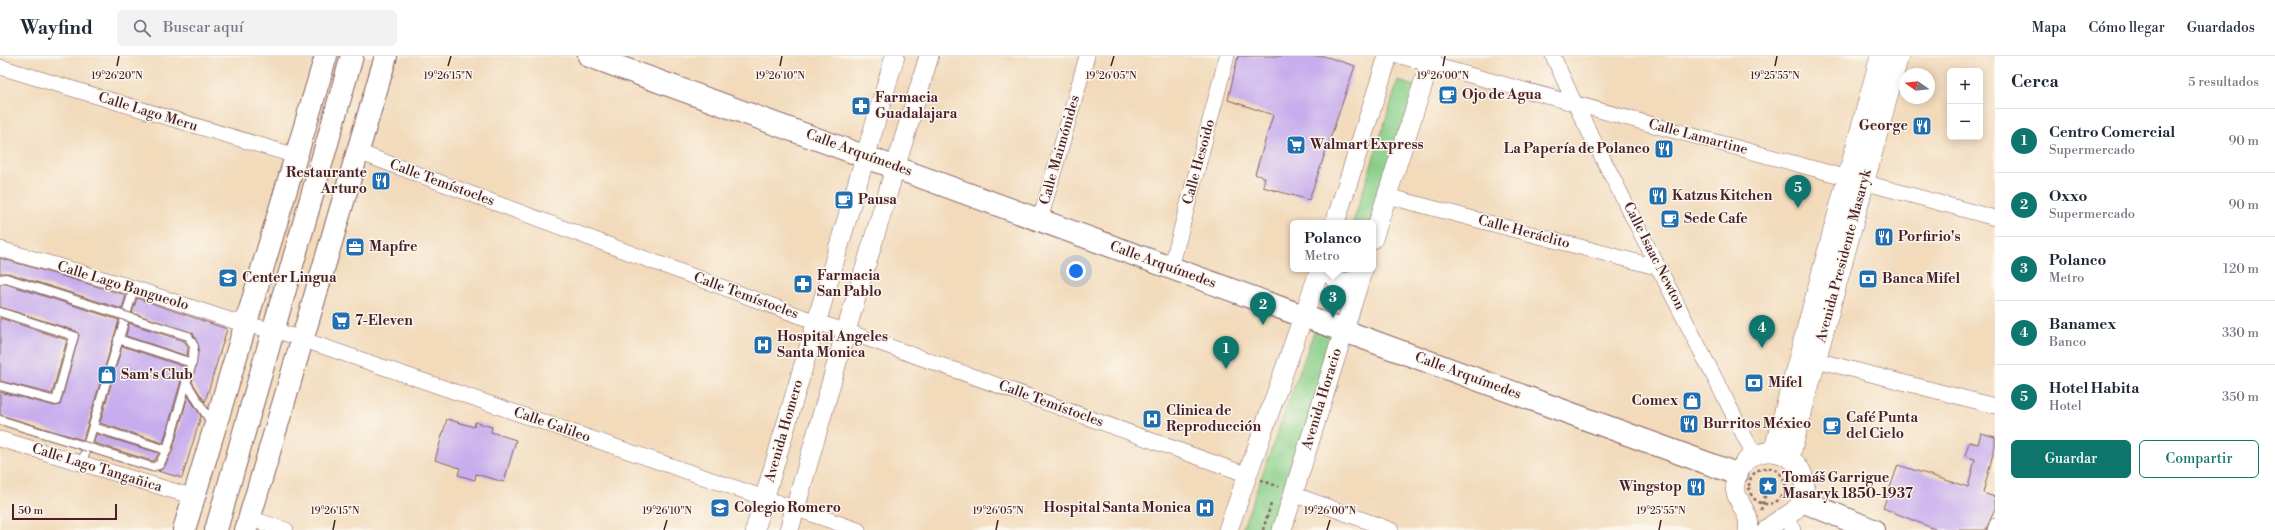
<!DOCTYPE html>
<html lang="es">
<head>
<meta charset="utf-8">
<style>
  :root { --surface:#fff; --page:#f2f2f3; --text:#1f2937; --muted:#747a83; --line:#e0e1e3; --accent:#0f766e }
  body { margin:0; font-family:"Libre Bodoni",serif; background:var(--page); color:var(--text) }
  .controls { position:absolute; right:12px; top:12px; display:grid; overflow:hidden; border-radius:6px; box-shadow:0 2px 10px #0003 }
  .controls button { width:36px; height:36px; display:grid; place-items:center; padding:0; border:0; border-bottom:1px solid var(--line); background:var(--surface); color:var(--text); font:20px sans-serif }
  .compass { position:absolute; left:1899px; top:12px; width:36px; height:36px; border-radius:50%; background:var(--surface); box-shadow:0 2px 10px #0003; rotate:284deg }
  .scale { position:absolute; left:12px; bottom:10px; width:105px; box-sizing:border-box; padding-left:4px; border:2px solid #4a1f2b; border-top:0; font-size:11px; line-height:14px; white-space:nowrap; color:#4a1f2b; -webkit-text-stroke:3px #fbf7ec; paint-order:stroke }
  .you { position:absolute; left:1076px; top:215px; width:14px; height:14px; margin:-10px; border:3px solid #fff; border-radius:50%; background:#1a73e8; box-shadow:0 0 0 6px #1a73e833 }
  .badge { display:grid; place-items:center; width:26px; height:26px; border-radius:50%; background:var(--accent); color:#fff; font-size:13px; font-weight:700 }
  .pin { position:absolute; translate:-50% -33px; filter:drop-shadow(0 1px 2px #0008) }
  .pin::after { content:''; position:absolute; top:21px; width:14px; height:12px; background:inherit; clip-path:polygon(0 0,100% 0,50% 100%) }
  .popup { position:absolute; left:1290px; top:164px; width:86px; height:52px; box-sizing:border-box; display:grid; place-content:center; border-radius:6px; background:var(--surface); filter:drop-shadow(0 1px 3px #0005); font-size:13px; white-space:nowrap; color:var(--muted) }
  .popup b { font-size:15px; color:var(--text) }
  .popup::after { content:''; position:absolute; left:50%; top:100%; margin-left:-8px; border:8px solid transparent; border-top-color:var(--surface) }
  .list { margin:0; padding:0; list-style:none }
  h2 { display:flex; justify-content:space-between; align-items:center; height:52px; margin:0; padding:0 16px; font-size:17px }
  h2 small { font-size:13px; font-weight:400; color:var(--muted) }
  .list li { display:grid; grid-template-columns:26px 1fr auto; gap:12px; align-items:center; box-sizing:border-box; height:64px; padding:0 16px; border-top:1px solid var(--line) }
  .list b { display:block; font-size:15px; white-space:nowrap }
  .list p { margin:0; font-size:13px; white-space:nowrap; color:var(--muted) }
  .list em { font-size:13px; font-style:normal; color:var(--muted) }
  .actions { display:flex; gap:8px; padding:12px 16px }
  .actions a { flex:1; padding:9px 0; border:1px solid var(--accent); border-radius:6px; text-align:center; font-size:14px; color:var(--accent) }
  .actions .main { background:var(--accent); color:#fff }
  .icon { flex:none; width:22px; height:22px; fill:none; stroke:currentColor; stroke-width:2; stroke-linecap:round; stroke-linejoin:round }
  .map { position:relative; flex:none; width:1995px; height:474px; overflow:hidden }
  header { display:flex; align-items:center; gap:24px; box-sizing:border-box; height:56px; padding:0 20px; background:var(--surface); border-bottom:1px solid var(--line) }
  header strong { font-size:19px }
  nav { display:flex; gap:22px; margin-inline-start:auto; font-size:14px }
  .search { width:280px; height:36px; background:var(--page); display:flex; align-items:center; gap:10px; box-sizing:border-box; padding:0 14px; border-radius:6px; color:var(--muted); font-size:15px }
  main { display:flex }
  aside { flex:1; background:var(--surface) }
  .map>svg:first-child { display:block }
  .park { fill:#89cf89; stroke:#6a775a }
  .building { fill:#c7aded }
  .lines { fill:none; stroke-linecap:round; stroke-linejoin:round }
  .service-casing { stroke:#85605d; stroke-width:10 }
  .pedestrian-casing { stroke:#85605d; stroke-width:12 }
  .minor-casing { stroke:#85605d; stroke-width:16 }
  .tertiary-casing { stroke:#85605d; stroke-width:20 }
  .secondary-casing { stroke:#85605d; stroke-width:24 }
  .primary-casing { stroke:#85605d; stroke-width:24 }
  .path { stroke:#85605d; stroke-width:2.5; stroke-dasharray:3 3; stroke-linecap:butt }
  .service { stroke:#fff; stroke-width:8 }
  .pedestrian { stroke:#fff; stroke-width:11 }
  .minor { stroke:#fff; stroke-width:15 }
  .tertiary { stroke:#fff; stroke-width:19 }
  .secondary { stroke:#fff; stroke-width:22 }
  .primary { stroke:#fff; stroke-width:22 }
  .service-bridge-casing { stroke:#85605d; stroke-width:10; stroke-linecap:butt }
  .service-bridge { stroke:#fff; stroke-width:8 }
  .ticks { fill:none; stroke:#4a1f2b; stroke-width:1.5 }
  .labels { text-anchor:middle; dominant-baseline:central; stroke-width:3; stroke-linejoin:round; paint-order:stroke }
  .poi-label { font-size:14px; font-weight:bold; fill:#4a1f2b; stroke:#fbf7ec; text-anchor:start }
  .street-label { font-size:14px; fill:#4a1f2b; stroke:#fbf7ec }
  .ticks-label { font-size:10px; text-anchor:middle; fill:#4a1f2b; stroke:#fbf7ec; stroke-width:3; stroke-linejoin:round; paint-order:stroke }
</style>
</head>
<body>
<header>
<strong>Wayfind</strong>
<div class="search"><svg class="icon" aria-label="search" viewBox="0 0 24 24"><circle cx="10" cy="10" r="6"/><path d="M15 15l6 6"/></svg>Buscar aquí</div>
<nav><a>Mapa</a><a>Cómo llegar</a><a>Guardados</a></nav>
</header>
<main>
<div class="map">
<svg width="1995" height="474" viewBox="0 0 1995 474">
  <rect width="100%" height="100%" fill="#fbf7ec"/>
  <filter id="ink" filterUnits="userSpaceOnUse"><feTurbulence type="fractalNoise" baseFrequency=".025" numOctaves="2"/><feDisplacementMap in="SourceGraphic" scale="8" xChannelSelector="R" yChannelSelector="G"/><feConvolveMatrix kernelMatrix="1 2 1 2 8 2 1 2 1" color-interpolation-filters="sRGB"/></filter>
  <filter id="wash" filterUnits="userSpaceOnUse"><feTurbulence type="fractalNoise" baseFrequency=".012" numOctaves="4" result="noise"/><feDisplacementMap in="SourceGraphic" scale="16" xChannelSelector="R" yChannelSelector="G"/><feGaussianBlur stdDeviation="0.9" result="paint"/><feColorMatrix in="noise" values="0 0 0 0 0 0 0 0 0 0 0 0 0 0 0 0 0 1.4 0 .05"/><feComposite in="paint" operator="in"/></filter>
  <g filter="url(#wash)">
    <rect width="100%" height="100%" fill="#f2dabb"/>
    <path class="park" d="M1398,25L1418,31L1373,167H1353Z
      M1314,276H1338L1279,474H1242Z"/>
    <g id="blocks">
      <path class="building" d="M1238,0H1324L1355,10L1309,144L1263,131L1265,122L1255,118L1273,59L1228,44Z
        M0,202L126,239L122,253L8,217H0Z
        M0,228H6L119,264L83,384L0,359V336L55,350L60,349L79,279L76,275L0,251Z
        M137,242L227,273L205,346L192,326L199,291L193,277L132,257Z
        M0,262L67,284L52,338L0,325Z
        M129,267L184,285L188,291L187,300L126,280Z
        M122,290L185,311L163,387L100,367Z
        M188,340L201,360L182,422L158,415L164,412L172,396Z
        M447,363L474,371L475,366L492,371L491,376L516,384L504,426L476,418L475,424L458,419L460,412L435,404Z
        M1981,377L1995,381V390L1983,437L1995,441V452L1986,474H1937L1883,452L1898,409L1968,431L1975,403L1965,400L1969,386L1978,388Z
        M96,378L159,397L155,404L152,405L94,387Z"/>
    </g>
  </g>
  <g filter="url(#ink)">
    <use href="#blocks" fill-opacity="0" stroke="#85605d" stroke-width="1"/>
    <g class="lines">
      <defs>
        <path id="service" d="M0,256L74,280L56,345L0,330
          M118,283L192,307
          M186,326L212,368
          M93,371L167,394L192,307L194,290L188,280
          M82,407L134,232
          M152,411L159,409L167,394"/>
        <path id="pedestrian" d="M1993,474L1995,468"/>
        <path id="minor" d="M1400,0L1995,162
          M1553,0L1575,48L1754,399
          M0,11L296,100
          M358,96L816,266L846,275L1248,419
          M1387,140L1660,212
          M1040,164L1087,0
          M0,193L134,232L245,269L275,274L858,474
          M1171,212L1227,0
          M1816,304L1995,350
          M0,383L194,441
          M1293,438L1391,474
          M249,462L286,474
          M1786,462L1793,474"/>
        <path id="tertiary" d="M1335,167L1388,0
          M1373,183L1432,0
          M1326,213C1336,225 1342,230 1357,223L1363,215
          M1773,396L1880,0
          M1790,401L1899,0
          M755,474L895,0
          M789,474L846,275L929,0
          M1228,474L1320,213
          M1282,474L1363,213
          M1748,474C1753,453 1726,442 1738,417C1757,375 1820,402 1801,445C1794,461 1777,461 1767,474"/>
        <path id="secondary" d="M589,0L1737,418
          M1802,445L1873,474
          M184,474L326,0
          M246,474L386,0"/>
        <path id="primary" d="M216,474L352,0"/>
      </defs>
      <use href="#service" class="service-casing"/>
      <use href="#pedestrian" class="pedestrian-casing"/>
      <use href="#minor" class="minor-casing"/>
      <use href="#tertiary" class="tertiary-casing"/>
      <use href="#secondary" class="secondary-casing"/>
      <use href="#primary" class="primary-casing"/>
      <path class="path" d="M1749 430a18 18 0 1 1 36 0a18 18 0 1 1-36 0Z
        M1261,424L1279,431
        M1764.5 429a3.5 3.5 0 1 1 7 0a3.5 3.5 0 1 1-7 0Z
        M1761,454L1767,433
        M1263,474L1271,448"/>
      <use href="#service" class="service"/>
      <use href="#pedestrian" class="pedestrian"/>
      <use href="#minor" class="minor"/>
      <use href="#tertiary" class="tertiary"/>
      <use href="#secondary" class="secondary"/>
      <use href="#primary" class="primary"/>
      <defs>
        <path id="service-bridge" d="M0,223L6,222L188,280
          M0,364L152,411"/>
      </defs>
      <use href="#service-bridge" class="service-bridge-casing"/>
      <use href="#service-bridge" class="service-bridge"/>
    </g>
  </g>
  <path class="ticks" d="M117,10L119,0M448,10L451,0M780,10L782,0M1111,10L1114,0M1443,10L1445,0M1775,10L1777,0M333,474L335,464M664,474L667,464M996,474L998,464M1327,474L1330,464M1659,474L1661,464"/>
  <defs>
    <symbol id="cafe-square" viewBox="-11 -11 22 22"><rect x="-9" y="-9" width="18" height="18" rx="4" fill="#1f6fb2" stroke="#fbf7ec"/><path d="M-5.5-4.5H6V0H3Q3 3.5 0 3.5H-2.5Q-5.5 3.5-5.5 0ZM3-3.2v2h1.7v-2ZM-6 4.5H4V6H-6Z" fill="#fff"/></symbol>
    <symbol id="pharmacy-square" viewBox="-11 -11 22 22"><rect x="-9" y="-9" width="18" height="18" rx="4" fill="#1f6fb2" stroke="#fbf7ec"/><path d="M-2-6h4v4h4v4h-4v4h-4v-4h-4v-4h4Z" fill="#fff"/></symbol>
    <symbol id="restaurant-square" viewBox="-11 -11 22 22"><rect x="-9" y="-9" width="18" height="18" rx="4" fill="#1f6fb2" stroke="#fbf7ec"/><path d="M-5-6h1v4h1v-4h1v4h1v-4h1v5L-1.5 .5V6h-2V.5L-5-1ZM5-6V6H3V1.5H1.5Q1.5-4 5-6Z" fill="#fff"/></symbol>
    <symbol id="supermarket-square" viewBox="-11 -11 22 22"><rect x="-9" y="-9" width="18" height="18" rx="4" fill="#1f6fb2" stroke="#fbf7ec"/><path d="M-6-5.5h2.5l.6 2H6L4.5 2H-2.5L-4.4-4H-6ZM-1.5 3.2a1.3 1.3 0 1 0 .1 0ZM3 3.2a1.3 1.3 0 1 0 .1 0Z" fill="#fff"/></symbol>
    <symbol id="office-square" viewBox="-11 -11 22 22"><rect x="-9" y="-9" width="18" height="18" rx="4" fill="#1f6fb2" stroke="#fbf7ec"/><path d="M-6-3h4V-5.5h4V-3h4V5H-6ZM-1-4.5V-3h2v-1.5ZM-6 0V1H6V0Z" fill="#fff"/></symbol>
    <symbol id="school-square" viewBox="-11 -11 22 22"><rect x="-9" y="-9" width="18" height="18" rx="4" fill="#1f6fb2" stroke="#fbf7ec"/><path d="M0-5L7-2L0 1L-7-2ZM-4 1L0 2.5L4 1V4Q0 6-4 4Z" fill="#fff"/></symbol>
    <symbol id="bank-square" viewBox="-11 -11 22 22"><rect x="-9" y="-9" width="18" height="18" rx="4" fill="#1f6fb2" stroke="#fbf7ec"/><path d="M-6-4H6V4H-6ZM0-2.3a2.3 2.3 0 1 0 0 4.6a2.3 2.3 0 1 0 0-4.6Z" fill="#fff"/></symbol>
    <symbol id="hospital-square" viewBox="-11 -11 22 22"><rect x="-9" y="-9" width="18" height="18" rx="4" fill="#1f6fb2" stroke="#fbf7ec"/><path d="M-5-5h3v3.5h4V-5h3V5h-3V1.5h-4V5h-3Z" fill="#fff"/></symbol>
    <symbol id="shop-square" viewBox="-11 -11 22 22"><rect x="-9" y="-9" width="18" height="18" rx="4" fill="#1f6fb2" stroke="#fbf7ec"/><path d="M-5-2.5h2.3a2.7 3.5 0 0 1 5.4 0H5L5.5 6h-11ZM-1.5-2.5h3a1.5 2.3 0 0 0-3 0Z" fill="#fff"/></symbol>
    <symbol id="sight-square" viewBox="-11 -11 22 22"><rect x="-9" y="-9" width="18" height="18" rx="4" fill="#1f6fb2" stroke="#fbf7ec"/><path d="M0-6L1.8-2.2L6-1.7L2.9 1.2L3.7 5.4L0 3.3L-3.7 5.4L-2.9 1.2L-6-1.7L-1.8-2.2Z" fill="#fff"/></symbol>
  </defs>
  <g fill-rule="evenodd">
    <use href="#cafe-square" x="1437" y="28" width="22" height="22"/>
    <use href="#pharmacy-square" x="850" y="39" width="22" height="22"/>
    <use href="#restaurant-square" x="1911" y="59" width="22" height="22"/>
    <use href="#supermarket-square" x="1285" y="78" width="22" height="22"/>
    <use href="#restaurant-square" x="1653" y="82" width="22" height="22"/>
    <use href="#restaurant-square" x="370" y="114" width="22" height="22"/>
    <use href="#restaurant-square" x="1647" y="129" width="22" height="22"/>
    <use href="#cafe-square" x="833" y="133" width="22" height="22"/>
    <use href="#cafe-square" x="1659" y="152" width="22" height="22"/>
    <use href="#restaurant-square" x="1873" y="170" width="22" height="22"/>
    <use href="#office-square" x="344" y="180" width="22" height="22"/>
    <use href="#school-square" x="217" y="211" width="22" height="22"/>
    <use href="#bank-square" x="1857" y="212" width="22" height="22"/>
    <use href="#pharmacy-square" x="792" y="217" width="22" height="22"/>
    <use href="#supermarket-square" x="330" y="254" width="22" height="22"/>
    <use href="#hospital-square" x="752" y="278" width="22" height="22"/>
    <use href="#shop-square" x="96" y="308" width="22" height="22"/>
    <use href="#bank-square" x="1743" y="316" width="22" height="22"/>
    <use href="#shop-square" x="1681" y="334" width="22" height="22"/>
    <use href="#hospital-square" x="1141" y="352" width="22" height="22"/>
    <use href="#restaurant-square" x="1678" y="357" width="22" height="22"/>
    <use href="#cafe-square" x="1821" y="359" width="22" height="22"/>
    <use href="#sight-square" x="1757" y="419" width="22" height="22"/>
    <use href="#restaurant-square" x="1685" y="420" width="22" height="22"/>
    <use href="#school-square" x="709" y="441" width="22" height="22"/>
    <use href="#hospital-square" x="1194" y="441" width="22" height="22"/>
  </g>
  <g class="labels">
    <g class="poi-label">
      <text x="1462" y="39">Ojo de Agua</text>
      <text x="875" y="42">Farmacia<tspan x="875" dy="16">Guadalajara</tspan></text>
      <text x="1908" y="70" text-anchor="end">George</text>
      <text x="1310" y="89">Walmart Express</text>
      <text x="1650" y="93" text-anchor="end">La Papería de Polanco</text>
      <text x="367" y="117" text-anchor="end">Restaurante<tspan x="367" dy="16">Arturo</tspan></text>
      <text x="1672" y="140">Katzus Kitchen</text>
      <text x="858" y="144">Pausa</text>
      <text x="1684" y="163">Sede Cafe</text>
      <text x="1898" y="181">Porfirio's</text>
      <text x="369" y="191">Mapfre</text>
      <text x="817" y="220">Farmacia<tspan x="817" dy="16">San Pablo</tspan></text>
      <text x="242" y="222">Center Lingua</text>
      <text x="1882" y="223">Banca Mifel</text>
      <text x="355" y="265">7-Eleven</text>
      <text x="777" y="281">Hospital Angeles<tspan x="777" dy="16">Santa Monica</tspan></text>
      <text x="121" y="319">Sam's Club</text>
      <text x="1768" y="327">Mifel</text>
      <text x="1678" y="345" text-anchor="end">Comex</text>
      <text x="1166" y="355">Clinica de<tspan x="1166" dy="16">Reproducción</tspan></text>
      <text x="1846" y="362">Café Punta<tspan x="1846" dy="16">del Cielo</tspan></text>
      <text x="1703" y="368">Burritos México</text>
      <text x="1782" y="422">Tomáš Garrigue<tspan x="1782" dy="16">Masaryk 1850-1937</tspan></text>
      <text x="1682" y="431" text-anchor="end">Wingstop</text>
      <text x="734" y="452">Colegio Romero</text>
      <text x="1191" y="452" text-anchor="end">Hospital Santa Monica</text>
    </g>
    <g class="street-label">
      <text transform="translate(148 56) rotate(17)">Calle Lago Meru</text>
      <text transform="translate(1698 81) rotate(15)">Calle Lamartine</text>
      <text transform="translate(1060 94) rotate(-74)">Calle Maimónides</text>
      <text transform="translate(859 97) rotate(20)">Calle Arquímedes</text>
      <text transform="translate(1199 106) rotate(-75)">Calle Hesoido</text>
      <text transform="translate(442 127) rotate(20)">Calle Temístocles</text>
      <text transform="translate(1524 176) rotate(15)">Calle Heráclito</text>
      <text transform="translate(1654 200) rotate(63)">Calle Isaac Newton</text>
      <text transform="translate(1844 200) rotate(-75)">Avenida Presidente Masaryk</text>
      <text transform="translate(1163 209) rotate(20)">Calle Arquímedes</text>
      <text transform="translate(123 230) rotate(17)">Calle Lago Bangueolo</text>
      <text transform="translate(746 240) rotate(20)">Calle Temístocles</text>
      <text transform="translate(1468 320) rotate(20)">Calle Arquímedes</text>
      <text transform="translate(1322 343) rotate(-73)">Avenida Horacio</text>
      <text transform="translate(1051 348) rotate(20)">Calle Temístocles</text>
      <text transform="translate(552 369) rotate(19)">Calle Galileo</text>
      <text transform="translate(784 375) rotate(-74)">Avenida Homero</text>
      <text transform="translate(97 412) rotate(17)">Calle Lago Tangañica</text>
    </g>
  </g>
  <g class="ticks-label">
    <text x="117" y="23">19°26'20"N</text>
    <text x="448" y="23">19°26'15"N</text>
    <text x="780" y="23">19°26'10"N</text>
    <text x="1111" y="23">19°26'05"N</text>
    <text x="1443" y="23">19°26'00"N</text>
    <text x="1775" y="23">19°25'55"N</text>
    <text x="335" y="458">19°26'15"N</text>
    <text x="667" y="458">19°26'10"N</text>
    <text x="998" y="458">19°26'05"N</text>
    <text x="1330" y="458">19°26'00"N</text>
    <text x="1661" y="458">19°25'55"N</text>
  </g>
</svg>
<div class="controls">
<button>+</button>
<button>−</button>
</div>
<svg class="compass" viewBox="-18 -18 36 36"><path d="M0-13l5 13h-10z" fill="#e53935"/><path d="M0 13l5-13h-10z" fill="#747a83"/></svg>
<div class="scale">50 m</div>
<div class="you"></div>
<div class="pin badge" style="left:1226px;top:313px">1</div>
<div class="pin badge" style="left:1263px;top:269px">2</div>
<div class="pin badge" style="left:1333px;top:262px">3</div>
<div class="popup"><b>Polanco</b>Metro</div>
<div class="pin badge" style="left:1762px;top:292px">4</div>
<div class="pin badge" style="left:1798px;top:152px">5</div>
</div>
<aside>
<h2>Cerca<small>5 resultados</small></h2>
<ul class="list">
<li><span class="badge">1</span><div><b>Centro Comercial</b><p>Supermercado</p></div><em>90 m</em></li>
<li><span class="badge">2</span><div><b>Oxxo</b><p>Supermercado</p></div><em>90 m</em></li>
<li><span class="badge">3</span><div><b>Polanco</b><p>Metro</p></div><em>120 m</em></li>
<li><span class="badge">4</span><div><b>Banamex</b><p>Banco</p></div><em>330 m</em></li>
<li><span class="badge">5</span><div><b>Hotel Habita</b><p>Hotel</p></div><em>350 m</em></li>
</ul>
<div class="actions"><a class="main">Guardar</a><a>Compartir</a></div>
</aside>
</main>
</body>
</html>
